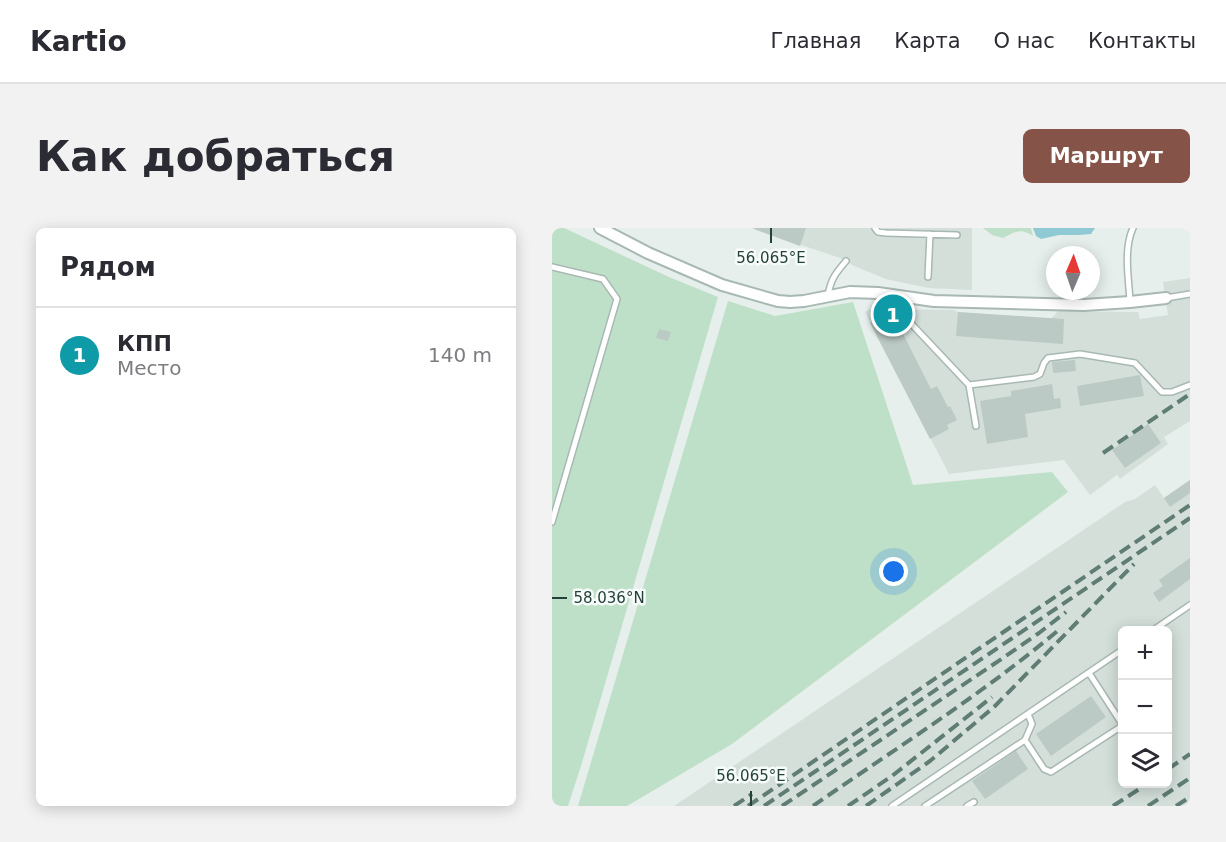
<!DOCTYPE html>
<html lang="ru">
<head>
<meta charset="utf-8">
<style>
  :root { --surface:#fff; --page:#f2f2f3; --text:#2b2b33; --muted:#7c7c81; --line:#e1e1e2; --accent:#855347 }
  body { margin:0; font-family:"DejaVu Sans",sans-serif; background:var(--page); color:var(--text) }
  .controls { position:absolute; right:18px; bottom:18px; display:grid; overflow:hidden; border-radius:9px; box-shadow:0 3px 15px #0003 }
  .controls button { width:54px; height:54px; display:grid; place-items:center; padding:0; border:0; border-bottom:2px solid var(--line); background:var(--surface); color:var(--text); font:30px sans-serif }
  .compass { position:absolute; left:494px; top:18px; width:54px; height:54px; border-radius:50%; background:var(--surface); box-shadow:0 3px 15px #0003; rotate:2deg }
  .you { position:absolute; left:342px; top:344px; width:21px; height:21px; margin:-15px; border:4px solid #fff; border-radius:50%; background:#1a73e8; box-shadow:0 0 0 9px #1a73e833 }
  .badge { display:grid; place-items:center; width:39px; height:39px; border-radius:50%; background:var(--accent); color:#fff; font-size:20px; font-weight:700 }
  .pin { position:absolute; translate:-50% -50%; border:3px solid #fff; box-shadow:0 2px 6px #0006 }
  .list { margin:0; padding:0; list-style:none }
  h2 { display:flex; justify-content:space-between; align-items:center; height:78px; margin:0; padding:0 24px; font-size:26px }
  h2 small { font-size:20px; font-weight:400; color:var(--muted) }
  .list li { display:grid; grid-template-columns:39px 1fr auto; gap:18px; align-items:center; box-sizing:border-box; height:96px; padding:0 24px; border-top:2px solid var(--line) }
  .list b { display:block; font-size:22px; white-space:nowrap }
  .list p { margin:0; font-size:20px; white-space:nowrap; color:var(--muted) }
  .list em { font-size:20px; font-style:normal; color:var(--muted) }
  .icon { flex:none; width:33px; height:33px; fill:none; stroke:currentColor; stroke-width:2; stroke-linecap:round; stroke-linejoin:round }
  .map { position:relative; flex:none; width:638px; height:578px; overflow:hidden; border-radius:9px }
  header { display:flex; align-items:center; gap:36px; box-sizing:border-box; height:84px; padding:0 30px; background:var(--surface); border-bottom:2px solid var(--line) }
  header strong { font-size:28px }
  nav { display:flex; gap:33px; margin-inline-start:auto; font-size:21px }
  .intro { display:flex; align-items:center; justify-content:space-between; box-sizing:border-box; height:144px; padding:0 36px }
  h1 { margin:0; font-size:42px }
  .button { padding:15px 27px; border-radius:9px; background:var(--accent); color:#fff; font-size:21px; font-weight:700 }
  main { display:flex; gap:36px; padding:0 36px }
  aside { flex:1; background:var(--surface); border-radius:9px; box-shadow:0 3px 15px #0003 }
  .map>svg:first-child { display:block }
  .built { fill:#d4dfda; fill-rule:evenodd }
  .green { fill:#bfe0c8 }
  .water { fill:#8ec9d4 }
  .building { fill:#bbcac4 }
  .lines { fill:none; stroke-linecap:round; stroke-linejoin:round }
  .service-casing { stroke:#a8b8b2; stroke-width:8 }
  .minor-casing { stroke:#a8b8b2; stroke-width:14 }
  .service { stroke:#fff; stroke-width:5 }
  .minor { stroke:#fff; stroke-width:10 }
  .rail { stroke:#5f7d75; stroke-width:4; stroke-dasharray:12 6; stroke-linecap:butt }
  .ticks { fill:none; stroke:#24423a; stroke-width:2 }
  .ticks-label { font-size:15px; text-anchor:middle; fill:#24423a; stroke:#f7fbf9; stroke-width:5; stroke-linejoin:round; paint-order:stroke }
</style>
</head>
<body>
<header>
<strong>Kartio</strong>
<nav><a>Главная</a><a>Карта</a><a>О нас</a><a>Контакты</a></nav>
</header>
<div class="intro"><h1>Как добраться</h1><a class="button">Маршрут</a></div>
<main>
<aside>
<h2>Рядом<small></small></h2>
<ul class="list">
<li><span class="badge" style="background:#0f9aa8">1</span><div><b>КПП</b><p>Место</p></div><em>140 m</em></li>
</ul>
</aside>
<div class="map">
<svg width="638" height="578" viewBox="0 0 638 578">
  <rect width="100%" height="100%" fill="#e6efeb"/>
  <path class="built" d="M199,0H420V62L376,60L334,51L302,38L288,30Z
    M638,50V193L612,209L616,216L568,251L565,247L538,267L512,232L397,246L313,84L318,81L401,82L406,84L499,91L506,83L586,84L588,91L616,87L611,54Z
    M638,252V578H122L573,274L583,271L603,257L612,270ZM570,403H616V556H570Z"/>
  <path class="green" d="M6,0H12L117,49L166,69L29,538L16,578H0V1Z
    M431,0H479L481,8C469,0 464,3 451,10L440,7Z
    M176,73L223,88L301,74L361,257L500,244L516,264L180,516L75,578H26Z"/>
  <path class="water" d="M481,0H543L539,6L527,7H507L489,11L484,8Z"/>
  <path class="building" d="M203,0H254L248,18L202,1Z
    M345,81V94L379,161L385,158L396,179L398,178L405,192L395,197L397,201L378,211L318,95Z
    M406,84L512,91L511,116L404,108Z
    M107,101L119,104L116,113L104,110Z
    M523,132L524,143L501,145L500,134Z
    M588,147L592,168L528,178L525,158Z
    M500,156L502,171L508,170L509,180L473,186L476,209L435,216L428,173L459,168V163Z
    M596,196L609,215L573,240L560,222Z
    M638,252V265L618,279L612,270Z
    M638,330V351L607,374L601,365L611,358L607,352Z
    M539,468L554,489L499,528L484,506Z
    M464,523L476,541L433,571L420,553Z"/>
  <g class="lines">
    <defs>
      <path id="service" d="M323,0L326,4L334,5L405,7
        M0,39L51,51L65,71L0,294
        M376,49L378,6
        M276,67C279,51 283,46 294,33
        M350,69L352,88L417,157L482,149L488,146L492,135L496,130L528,126L583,135L610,164H620L638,157
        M614,70L638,66
        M578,74C577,51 571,22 581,0
        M417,157L424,198
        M600,403L638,377
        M537,445L570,496
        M473,512L492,541L499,544L570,498
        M340,578L570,422
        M373,578L473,512L480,496L476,486
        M415,578L422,574"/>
      <path id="minor" d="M48,0L96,25L170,57L226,73L238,74L252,73L298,64L326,65L382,73L532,77L578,74L614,70"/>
    </defs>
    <use href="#service" class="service-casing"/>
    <use href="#minor" class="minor-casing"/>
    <use href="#service" class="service"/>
    <use href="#minor" class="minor"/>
    <path class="rail" d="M551,225L638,166
      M616,541L638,526
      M182,578L200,566
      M196,578L638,277
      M212,578L638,290
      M230,578L451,430L487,405L514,384
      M261,578C344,520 431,466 509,400
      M296,578L340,548L440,469
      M314,578L378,533L442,479L582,336
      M561,578L595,556
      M596,578L638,550
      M624,578L638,569"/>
  </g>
  <path class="ticks" d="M219,15V0M0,370H15M199,578V563"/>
  <g class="ticks-label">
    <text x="219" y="35">56.065°E</text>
    <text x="57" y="375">58.036°N</text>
    <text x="199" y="553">56.065°E</text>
  </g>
</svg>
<div class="controls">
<button>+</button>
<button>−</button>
<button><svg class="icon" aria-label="layers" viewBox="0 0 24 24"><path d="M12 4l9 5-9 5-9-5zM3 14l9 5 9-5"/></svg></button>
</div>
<svg class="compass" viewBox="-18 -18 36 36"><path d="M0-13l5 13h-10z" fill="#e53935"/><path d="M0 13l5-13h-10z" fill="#7c7c81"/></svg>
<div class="you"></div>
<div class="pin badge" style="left:341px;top:86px;background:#0f9aa8">1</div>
</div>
</main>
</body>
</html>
